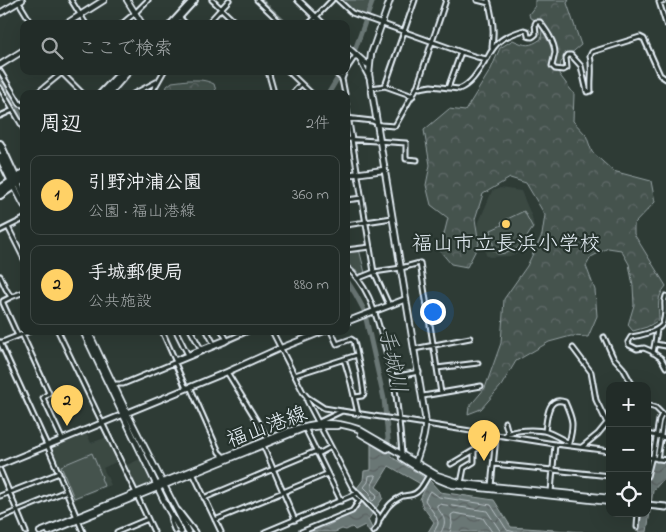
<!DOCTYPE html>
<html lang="ja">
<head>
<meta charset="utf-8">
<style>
  :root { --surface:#222c28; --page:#2a3430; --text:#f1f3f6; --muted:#a2a7a8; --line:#3f4845; --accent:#ffd166 }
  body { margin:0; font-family:"Indie Flower","Klee One",sans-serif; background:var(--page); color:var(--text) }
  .controls { position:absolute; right:15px; bottom:15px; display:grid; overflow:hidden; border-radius:10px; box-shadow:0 5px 20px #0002 }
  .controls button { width:45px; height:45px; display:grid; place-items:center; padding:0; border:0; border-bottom:1px solid var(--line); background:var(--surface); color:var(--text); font:25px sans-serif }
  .you { position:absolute; left:432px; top:311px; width:18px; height:18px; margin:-12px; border:4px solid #fff; border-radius:50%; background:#1a73e8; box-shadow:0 0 0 8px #1a73e833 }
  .badge { display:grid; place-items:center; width:32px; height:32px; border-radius:50%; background:var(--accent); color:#111; font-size:16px; font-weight:700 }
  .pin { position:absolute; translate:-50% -41px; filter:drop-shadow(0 1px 2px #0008) }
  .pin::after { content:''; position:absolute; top:26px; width:18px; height:15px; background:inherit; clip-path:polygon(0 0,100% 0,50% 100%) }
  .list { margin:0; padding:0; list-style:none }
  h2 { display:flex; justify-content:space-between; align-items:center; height:65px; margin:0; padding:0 20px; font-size:21px }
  h2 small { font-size:16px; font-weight:400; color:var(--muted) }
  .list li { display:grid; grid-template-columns:32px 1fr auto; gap:15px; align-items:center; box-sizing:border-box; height:80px; margin:0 10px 10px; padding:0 10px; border:1px solid var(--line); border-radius:10px }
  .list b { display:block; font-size:19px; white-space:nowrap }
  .list p { margin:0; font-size:16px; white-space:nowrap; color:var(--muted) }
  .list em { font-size:16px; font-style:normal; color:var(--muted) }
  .icon { flex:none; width:28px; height:28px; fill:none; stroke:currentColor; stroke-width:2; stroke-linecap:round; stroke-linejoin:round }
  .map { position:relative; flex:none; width:666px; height:532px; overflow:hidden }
  .search { position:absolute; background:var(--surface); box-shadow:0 5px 20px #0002; left:20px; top:20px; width:330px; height:55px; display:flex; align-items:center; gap:12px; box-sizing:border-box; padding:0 18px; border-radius:10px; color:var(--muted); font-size:19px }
  .panel { position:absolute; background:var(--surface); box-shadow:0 5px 20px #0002; left:20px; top:90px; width:330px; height:245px; border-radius:10px }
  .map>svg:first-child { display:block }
  .built { fill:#3b4843 }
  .forest { fill:url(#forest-crowns); stroke:#96a2a3 }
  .green { fill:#45524e; stroke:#96a2a3 }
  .water { fill:url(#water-waves); stroke:#9da8a9 }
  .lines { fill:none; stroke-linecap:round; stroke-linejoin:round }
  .shore { stroke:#b6c0c4; stroke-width:1 }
  .canal { stroke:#6b7775; stroke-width:3 }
  .river { stroke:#6b7775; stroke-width:5 }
  .street-casing { stroke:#e8f1f8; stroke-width:7 }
  .secondary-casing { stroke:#e8f1f8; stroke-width:8 }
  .primary-casing { stroke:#e8f1f8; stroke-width:9 }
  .highway-casing { stroke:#e8f1f8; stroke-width:10 }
  .street { stroke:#26332d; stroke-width:3 }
  .secondary { stroke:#26332d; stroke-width:4.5 }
  .primary { stroke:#26332d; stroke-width:5 }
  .highway { stroke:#26332d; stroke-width:6 }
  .poi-dot { fill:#ffd166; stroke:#26332d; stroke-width:2 }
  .labels { text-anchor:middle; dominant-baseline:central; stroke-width:4.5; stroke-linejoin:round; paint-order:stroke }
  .poi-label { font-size:21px; fill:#e8f1f8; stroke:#26332d }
  .street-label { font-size:21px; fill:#e8f1f8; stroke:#26332d }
  .water-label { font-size:22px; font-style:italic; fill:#b0babd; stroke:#26332d }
</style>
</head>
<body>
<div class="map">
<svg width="666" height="532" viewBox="0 0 666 532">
  <defs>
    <pattern id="forest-crowns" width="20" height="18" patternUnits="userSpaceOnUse" patternTransform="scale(1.25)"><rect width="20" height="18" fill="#45524e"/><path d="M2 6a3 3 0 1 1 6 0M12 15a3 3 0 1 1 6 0" fill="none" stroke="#606b68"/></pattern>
    <pattern id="water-waves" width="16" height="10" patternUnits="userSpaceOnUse" patternTransform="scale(1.25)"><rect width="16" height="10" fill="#6b7775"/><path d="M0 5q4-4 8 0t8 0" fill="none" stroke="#586060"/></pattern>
  </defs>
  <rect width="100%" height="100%" fill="#2e3b35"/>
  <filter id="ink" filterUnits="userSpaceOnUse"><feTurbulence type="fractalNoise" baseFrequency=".02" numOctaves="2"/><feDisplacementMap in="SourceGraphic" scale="10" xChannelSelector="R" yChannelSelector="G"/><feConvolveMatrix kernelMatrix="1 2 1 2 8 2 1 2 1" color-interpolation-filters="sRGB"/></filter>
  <g filter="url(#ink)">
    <path class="built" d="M500,188L521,191L532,217L534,227L518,253L510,256L489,257L486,255L482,235H478L476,229L492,191Z
      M86,432L91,443L107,437L118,461L103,468L111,485L73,500L50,447L51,446Z
      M140,459L150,481L149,485L136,490L125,466Z"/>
    <path class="forest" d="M535,0H569L567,3L581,45L561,62L559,74L574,94L573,121L586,135L592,152L613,171L651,181L655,202L634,224V234L666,286C656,298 659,305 659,320L647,327L633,331L628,325L634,305L633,286L629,264L621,250L608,248L591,257L586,266L595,290L597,316L588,337L571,336L549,342L516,361L501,386L481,409L468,414L469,407L485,388L501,343L504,299L527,266L542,235L545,215L526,183L510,178L483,194L475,219L479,244L467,267L451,264L436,246L443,238L448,218L431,205L426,185L430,165L424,130L449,109L465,111L491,69L500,48L513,40C526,46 529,47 541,39L542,30L535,20L530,18L529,14L535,6Z
      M188,80C198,80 204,79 214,84L217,94H165L167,86L172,82Z"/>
    <path class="green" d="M340,0H371L366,16L353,11Z
      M524,211L533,228C521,244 520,252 498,254L494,251L491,230L502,225L501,222Z
      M359,249L365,273L360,274L346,263V251Z
      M92,453L102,477L101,478L104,486L74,498L61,466Z"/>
    <path class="water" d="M371,444L430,481L440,492L494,500L511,527L583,532H428L434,522L423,507L420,499L426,487L389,466L376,487L381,491L383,498L368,520L374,532H369L365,525L355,530L352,527L346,530L342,529L335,532H306L321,526L325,527L354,512L361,501L366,499L357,488L363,480L364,471L371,470Z
      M652,460L666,463V476L653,491L647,532H639L642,513H647V485Z"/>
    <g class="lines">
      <path class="shore" d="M373,475H375L376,477C373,483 371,485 372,491L376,494L377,497L373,501L371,500L370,493L364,487L368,482L369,476Z
        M434,532C434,531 438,525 438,524C439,518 428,506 425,500L429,492L431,491L439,497L491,505L507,530L514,532
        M441,532C448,520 443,517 437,507V505L439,504L487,511L501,532
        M450,532L452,524L451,515L454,513L483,518L492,532"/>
      <path class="canal" d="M2,344L15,338
        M48,443L57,439
        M0,463L45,444"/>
      <path class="river" d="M260,0L286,24
        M346,65L356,47L373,0
        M0,79L24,122
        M328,94L342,71
        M346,279L356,295L364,310L384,399L388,438L389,455"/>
      <defs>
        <path id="street" d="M71,0L86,24
          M212,0L237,24
          M257,0L282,24
          M338,0L352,13L461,52L477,57L487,59C496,40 505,36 524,30L527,31L528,36C532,38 533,37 536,34L535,24L536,22H540C546,30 555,42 555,53C554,57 553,62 552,66L555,69L563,70L567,68L566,58L568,55H571L581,66L587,92L591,91C590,79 593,67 590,56L592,52L640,37L644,39L660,75L666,79
          M477,0L489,3
          M488,0C491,11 494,24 493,36C493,40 492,44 492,48
          M665,0L659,2L666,24
          M18,1L32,24
          M179,17L186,24
          M122,24L135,13L148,0
          M207,24L229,0
          M309,24L332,0
          M358,57L369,78
          M346,70L356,55
          M0,71L20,104L22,105L24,103
          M60,71L83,94
          M268,71L273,89L272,94
          M288,71L312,94
          M333,71L342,79
          M385,86L415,0
          M417,87L420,88L431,86L459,89C472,84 479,70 486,59
          M0,88L24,129
          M371,88L385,86L413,96
          M448,88L461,52
          M36,94L64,71
          M133,94L158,81
          M151,94L164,71
          M292,94L301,84
          M345,94L342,79L345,71
          M346,104L374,272L389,305
          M0,116L13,110
          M346,118L372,121L381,125L395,126L417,87L446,0
          M346,139L406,143V159L417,160
          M346,200L362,198
          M346,225L392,218
          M8,227L24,259
          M0,231L24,219
          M346,250L370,247
          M346,267C367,284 374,308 381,333C385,348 390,363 393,378C398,403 400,428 402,454
          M0,276L6,289L11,297L24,292
          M359,278L374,272L401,268L420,263L441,393
          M666,296C664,301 665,304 665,309C665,313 664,322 662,325C657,332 639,336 631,337L628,342L629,345L637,349L644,348L651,351L661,358L666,367
          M11,297L3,301V303L18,336
          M58,331L136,493
          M162,331L175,360
          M176,331L188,355
          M191,331L201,349
          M207,331L214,344
          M222,331L227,340
          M272,331L303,392L307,397V401L352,487L378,515C381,522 378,527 373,532
          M331,331L337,344L351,339L354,341L361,373L364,394L362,396L355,397
          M22,334L49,393L43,398L62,439
          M604,337L613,357L623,368L633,386
          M0,342L47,445L83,532
          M0,343L30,331
          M655,344L666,346
          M573,348L591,372L596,400L607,423
          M414,349L470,338
          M653,353L657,330
          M344,359L351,383L358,414
          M175,360L226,339
          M175,363L185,386L191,389L219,452L224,457
          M437,368L478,363
          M227,372L268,439
          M295,375L357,355
          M393,377L419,372
          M114,385L116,384H123L225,342L230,339L248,331
          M423,396L481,386
          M307,397L324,408L342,411L555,444L610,451
          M647,405L656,408L663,415
          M319,422L342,411
          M505,422L508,433
          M305,428L341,501
          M545,431C547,419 547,395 565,402C573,420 574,424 569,443
          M647,434L666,438
          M504,436C512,429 537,429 547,432C555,435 562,439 569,443
          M263,445L295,520
          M582,447L598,434L607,423L610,421
          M647,457L666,460
          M657,459L663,423L666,415
          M451,464L495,438L496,436
          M494,464L610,476
          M0,470L26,532
          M192,471L221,532
          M647,476L651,460L653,456L659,420L662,414
          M461,483L464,468L474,462V451
          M491,486L496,437
          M551,492L555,444
          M0,496L59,473
          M137,496L154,532
          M204,498L314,452L320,453L331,447
          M178,510L195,532
          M172,515C169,521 173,526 175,532
          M0,518L66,491
          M380,519C385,511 390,502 399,498C403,495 406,496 410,495C420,494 424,482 429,475
          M215,520L327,474
          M637,527L638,513
          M117,532L148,519
          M265,532L358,493
          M301,532L352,511L359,501L353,495"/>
        <path id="secondary" d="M127,0L142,24
          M298,0L323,24
          M390,0L371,54L369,74L425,416C427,433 420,448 415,464
          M0,13L22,0
          M66,24L104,0
          M346,46L364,62L369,65
          M0,65L24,50
          M346,175L384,170
          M18,183L24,195
          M14,186L24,205
          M346,322L406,299
          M83,331L167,507L181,532
          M88,331L127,413L188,532
          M361,434L387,449
          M402,458C419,469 434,479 453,485L610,502
          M0,465L227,372L276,350L324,331
          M40,532L289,431C314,422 333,420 358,429L437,475L461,483L610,498
          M49,532L305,428L321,426H337"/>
        <path id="primary" d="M647,505L666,507"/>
        <path id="highway" d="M172,24L194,0
          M101,94L123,71
          M108,94L128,71
          M0,144L18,183
          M0,157L14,186
          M0,189L24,173
          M0,195L24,179"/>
      </defs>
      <use href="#street" class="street-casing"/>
      <use href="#secondary" class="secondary-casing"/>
      <use href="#primary" class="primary-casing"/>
      <use href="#highway" class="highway-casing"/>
      <use href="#street" class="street"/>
      <use href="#secondary" class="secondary"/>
      <use href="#primary" class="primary"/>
      <use href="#highway" class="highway"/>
    </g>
  </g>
  <circle class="poi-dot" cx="506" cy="224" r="5"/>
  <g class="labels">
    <g class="poi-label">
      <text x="506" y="245">福山市立長浜小学校</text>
    </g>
    <g class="street-label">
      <text transform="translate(267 428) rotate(-20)">福山港線</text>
    </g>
    <g class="water-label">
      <text transform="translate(391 361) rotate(78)">手城川</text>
    </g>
  </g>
</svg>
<div class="controls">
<button>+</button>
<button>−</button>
<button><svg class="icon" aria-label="locate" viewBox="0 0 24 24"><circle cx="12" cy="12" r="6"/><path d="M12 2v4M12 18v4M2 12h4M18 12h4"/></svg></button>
</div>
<div class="you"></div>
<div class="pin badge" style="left:484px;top:461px">1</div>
<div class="pin badge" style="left:67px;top:426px">2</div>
<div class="search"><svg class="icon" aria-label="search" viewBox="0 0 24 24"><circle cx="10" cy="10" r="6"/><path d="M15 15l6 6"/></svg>ここで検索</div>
<section class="panel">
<h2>周辺<small>2件</small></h2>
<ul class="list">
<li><span class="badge">1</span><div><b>引野沖浦公園</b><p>公園 · 福山港線</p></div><em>360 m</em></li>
<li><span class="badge">2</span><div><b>手城郵便局</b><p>公共施設</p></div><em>880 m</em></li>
</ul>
</section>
</div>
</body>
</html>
